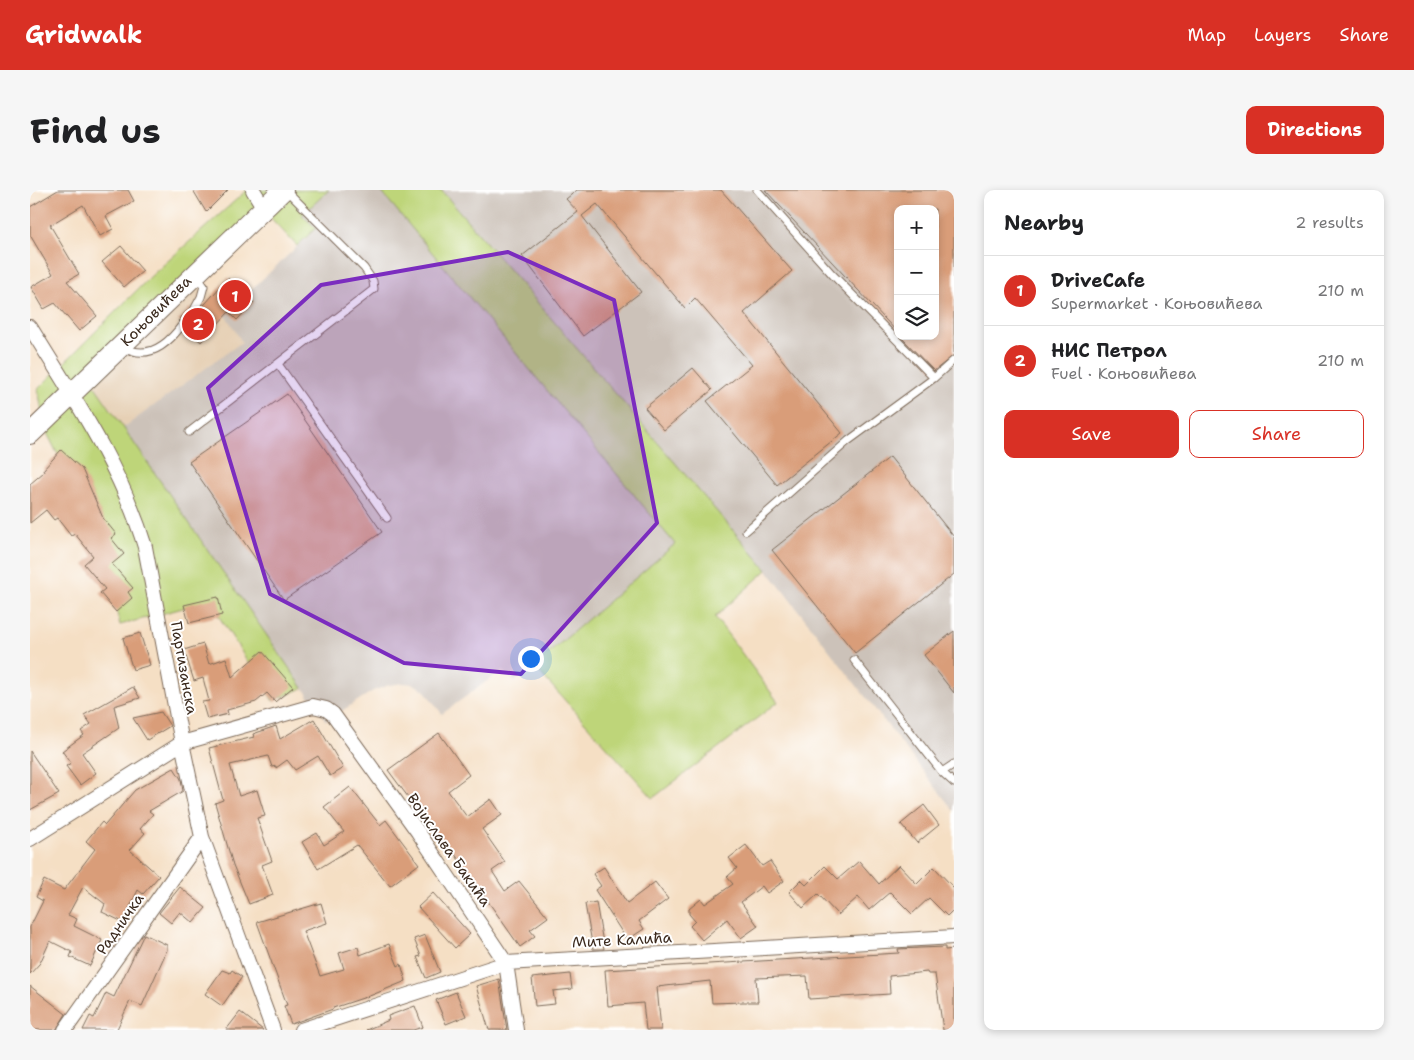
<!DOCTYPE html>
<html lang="en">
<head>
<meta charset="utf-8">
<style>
  :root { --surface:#fff; --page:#f6f6f6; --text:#202124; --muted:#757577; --line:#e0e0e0; --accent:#d93025 }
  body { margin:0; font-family:"Shantell Sans",sans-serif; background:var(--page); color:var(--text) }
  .controls { position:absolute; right:15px; top:15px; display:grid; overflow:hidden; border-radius:10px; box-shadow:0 2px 8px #0003 }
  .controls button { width:45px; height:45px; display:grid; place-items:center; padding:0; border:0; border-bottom:1px solid var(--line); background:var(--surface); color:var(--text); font:25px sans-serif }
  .you { position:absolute; left:500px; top:468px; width:18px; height:18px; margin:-12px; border:4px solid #fff; border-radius:50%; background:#1a73e8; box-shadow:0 0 0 8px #1a73e833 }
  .badge { display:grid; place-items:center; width:32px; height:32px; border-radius:50%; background:var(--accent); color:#fff; font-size:16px; font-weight:700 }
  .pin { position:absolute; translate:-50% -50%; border:2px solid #fff; box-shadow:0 1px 5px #0006 }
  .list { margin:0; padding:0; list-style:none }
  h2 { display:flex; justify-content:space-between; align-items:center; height:65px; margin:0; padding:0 20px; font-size:21px }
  h2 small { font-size:16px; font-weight:400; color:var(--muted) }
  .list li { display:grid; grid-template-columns:32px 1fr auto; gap:15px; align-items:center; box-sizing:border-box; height:70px; padding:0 20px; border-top:1px solid var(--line) }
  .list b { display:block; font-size:19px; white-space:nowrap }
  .list p { margin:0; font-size:16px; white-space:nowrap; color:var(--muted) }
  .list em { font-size:16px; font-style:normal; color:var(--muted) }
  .actions { display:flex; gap:10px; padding:15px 20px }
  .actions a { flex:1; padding:11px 0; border:1px solid var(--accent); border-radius:10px; text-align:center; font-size:18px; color:var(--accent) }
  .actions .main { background:var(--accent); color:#fff }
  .icon { flex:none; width:28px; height:28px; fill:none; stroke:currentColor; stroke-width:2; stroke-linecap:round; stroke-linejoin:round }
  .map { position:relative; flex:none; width:924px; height:840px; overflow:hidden; border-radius:10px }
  header { display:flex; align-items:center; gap:30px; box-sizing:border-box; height:70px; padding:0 25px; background:var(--accent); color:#fff }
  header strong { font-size:24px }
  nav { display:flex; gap:28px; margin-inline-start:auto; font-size:18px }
  .intro { display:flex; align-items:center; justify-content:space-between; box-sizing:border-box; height:120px; padding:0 30px }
  h1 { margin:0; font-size:35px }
  .button { padding:12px 22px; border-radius:10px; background:var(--accent); color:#fff; font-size:18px; font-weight:700 }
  main { display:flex; gap:30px; padding:0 30px }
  aside { flex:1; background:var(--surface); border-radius:10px; box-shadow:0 2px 8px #0003 }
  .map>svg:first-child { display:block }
  .built { fill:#e6d0b5 }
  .industrial { fill:#ccc2b9; fill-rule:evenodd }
  .green { fill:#bed579; stroke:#7c804c }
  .building { fill:#d99d79 }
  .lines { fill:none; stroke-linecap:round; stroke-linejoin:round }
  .lane-casing { stroke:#7c6958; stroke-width:9 }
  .street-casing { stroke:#7c6958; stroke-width:16 }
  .secondary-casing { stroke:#7c6958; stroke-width:22 }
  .lane { stroke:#fff; stroke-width:7 }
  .street { stroke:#fff; stroke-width:14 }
  .secondary { stroke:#fff; stroke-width:20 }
  .marked { fill:#7b2cbf; fill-opacity:0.2; stroke:#7b2cbf; stroke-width:4; stroke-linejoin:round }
  .labels { text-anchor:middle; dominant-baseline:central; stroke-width:4; stroke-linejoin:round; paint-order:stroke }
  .street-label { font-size:15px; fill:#3b2a1e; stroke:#fff }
</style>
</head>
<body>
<header>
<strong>Gridwalk</strong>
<nav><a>Map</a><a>Layers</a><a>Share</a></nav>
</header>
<div class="intro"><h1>Find us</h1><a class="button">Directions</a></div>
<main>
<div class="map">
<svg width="924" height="840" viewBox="0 0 924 840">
  <rect width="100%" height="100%" fill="#fff"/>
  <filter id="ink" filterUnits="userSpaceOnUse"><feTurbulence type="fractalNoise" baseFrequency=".02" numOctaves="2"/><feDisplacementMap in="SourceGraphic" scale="10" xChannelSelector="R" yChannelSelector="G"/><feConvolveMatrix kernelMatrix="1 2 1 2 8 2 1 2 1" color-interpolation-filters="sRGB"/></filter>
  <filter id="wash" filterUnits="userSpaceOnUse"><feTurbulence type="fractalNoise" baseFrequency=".0096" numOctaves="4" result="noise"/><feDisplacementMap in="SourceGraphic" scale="20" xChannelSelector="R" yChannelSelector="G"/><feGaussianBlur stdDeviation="1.12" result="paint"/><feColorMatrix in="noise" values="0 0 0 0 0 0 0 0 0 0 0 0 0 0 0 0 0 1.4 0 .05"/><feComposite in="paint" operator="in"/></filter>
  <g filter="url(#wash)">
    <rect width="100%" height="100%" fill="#f5dfc4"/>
    <path class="built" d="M173,88L213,152L93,238L64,195Z"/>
    <path class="industrial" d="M299,0H350L646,354L485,492L472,480L412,524L395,501L384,494L374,493L359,495L343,501L296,531L93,238L212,152L195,124L286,39L272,25Z
      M411,0H924V621L737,380ZM868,19H905V146H868Z"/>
    <path class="green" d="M217,0H299L272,25L286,38L267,56L237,24L64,195L273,498L243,511L179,411L90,435L66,341L15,239L8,199L120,87Z
      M350,0H411L737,380L685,427L748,512L623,608L504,476L645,354Z"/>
    <g id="blocks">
      <path class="building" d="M28,0H98L104,11L76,26L83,39L70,46L53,15L20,35L49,84L37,91L67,126L49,141L25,113L14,119L1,97L23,84L0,45V17Z
        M163,0H198L176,22Z
        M547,0H691L762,81L714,123L812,243L747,295L677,211L722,175L665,108L655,118L567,14L552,26L611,102L553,146L492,66L548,22L536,9Z
        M735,0H924V165L904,181L870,146H905V19H868V143Z
        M91,56L113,81L94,97L72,72Z
        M198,88L224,112L207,130L199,122L171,152L156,139V131H148L160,118L163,123L168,122Z
        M663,178L682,200L634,240L615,218Z
        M257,204L352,342L254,410L159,272Z
        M31,260L52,279L73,328L86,344L81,348L94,364L82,374L103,398L98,402L102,408L86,422L70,403L75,399L54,374L63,366L45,344L41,346L27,328L24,330L16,320L0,333V294L14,282L13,280Z
        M860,267L924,347V384L825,463L742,360Z
        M188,407L192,425L159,433L154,415Z
        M924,441V503L894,465Z
        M110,443L120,475L103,480L93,448Z
        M173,454L179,474L196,468L202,487L232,461L263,497L245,512L237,503L226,512L197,520L198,524L177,529L172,512L179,511L173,488L164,491L154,460Z
        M103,497L110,508L84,516L89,538L52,563L66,583L50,595L36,576L41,573L32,561L54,545L51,541L61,534L54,525Z
        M131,522L140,536L117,550L103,528Z
        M284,529L313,578L300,586L288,566L265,580L257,570L246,578V576L242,577L238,566L200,575L209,606L227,600L235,626L227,628L242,671L232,675L243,705L219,714L203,675L185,613L193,610L179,558L224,547L223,544L246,536L250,549Z
        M409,543L439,585L418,601L437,627L461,609L472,625L452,639L475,672L462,681L475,701L489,691L518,727L500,740L505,746L490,757L422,660L419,662L358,580Z
        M0,561L29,604L0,620Z
        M144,578L151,589L153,601L119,621L123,624L110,639L115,643L100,660L129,686L113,704L108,700L93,732L72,722L75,714L53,697L38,725L47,729L44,736L72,750L60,776L40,767L42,762L20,751L10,773L0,784V737L13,711L6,707L14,690L34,700L65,659L56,651L72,632L75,635L105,600Z
        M320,597L350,635L356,630L389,674L360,696L327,655L288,679L272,652L287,643L294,655L314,642L294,617Z
        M894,615L909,635L887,653L871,634Z
        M716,655L732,676L740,671L754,691L737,703L732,696L711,712L728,736L711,748L697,729L672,750L660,736L665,731L659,724V719L671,709L675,714L703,694L697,687L707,678L699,668Z
        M829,671L849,694L869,675L887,694L904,677L924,698V719L917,726L899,708L882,724L860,702L839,720L828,707L808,725L788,704L773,718L759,702L771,690L776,695L795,676L808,689Z
        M574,677L597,713L625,692L638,709L609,731L614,739L597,750L565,700L571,696L563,684Z
        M150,697L176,718L163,733L150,722L141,733L129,723Z
        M403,703L440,744L425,758L388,717Z
        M566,712L574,759H563L555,714Z
        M291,713L297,733L273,741L290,786L314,779L309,763L328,757L330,765L359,754L368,776L371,774L376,791L342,805L303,818V819L261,834L254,816L257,815L227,732Z
        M114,744L137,755V760L112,816L100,811L87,839L88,840H53L60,826L64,828L76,803L84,807Z
        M395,745L410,782L396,788L387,767L391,766L384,749Z
        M915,757V760L924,759V840H913L905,784H898L897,782L859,786L860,804L779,809L777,786L726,788L728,812H713L682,813L680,791L627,797L631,840H616L613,813L578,816L575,780L869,763L868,759Z
        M192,780L200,783L202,780L212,787L192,816L175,804Z
        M540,784L542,799L523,801L525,814L505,816L502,788Z
        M469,789L477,840H459L446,796Z
        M0,796L36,824L26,840H0Z
        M426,802L436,826L416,834L406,810Z
        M385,816L393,837L383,840H336L359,830L358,826Z
        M210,822L233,840H196Z"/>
    </g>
  </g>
  <g filter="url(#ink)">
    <use href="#blocks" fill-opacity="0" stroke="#7c6958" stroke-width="1"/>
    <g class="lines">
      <defs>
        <path id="lane" d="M727,0L802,84L904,188
          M165,118L171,107L174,96L166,85
          M94,157C118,171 138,154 152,135
          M248,174L357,328
          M159,242L344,99L343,91L334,78L256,0
          M716,341L818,251L904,188L924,170
          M824,470L912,582L924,593
          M912,582L924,574"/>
        <path id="street" d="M223,0L234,18
          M0,137C44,208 91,277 115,357L152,553L172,647L243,840
          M0,649L152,553L283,516L296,519L303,524L388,642L476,773L486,840
          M35,840L172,647
          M271,840L476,773L924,747"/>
        <path id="secondary" d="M0,244L253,0"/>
      </defs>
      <use href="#lane" class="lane-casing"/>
      <use href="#street" class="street-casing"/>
      <use href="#secondary" class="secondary-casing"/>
      <use href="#lane" class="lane"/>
      <use href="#street" class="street"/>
      <use href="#secondary" class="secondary"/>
    </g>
  </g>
  <path class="marked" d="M478,62L584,110L627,333L491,484L374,473L240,404L178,198L291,95Z"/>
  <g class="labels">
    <g class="street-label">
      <text transform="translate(126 121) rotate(-45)">Коњовићева</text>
      <text transform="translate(154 478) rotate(80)">Партизанска</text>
      <text transform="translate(419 660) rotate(55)">Војислава Бакића</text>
      <text transform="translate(90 734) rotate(-55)">Радничка</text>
      <text transform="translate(592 750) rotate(-3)">Мите Калића</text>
    </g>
  </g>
</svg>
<div class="controls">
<button>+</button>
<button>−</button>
<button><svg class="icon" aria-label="layers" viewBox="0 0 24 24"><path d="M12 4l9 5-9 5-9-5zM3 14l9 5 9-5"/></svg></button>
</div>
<div class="you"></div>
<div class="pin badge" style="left:205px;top:106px">1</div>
<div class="pin badge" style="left:168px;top:134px">2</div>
</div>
<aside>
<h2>Nearby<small>2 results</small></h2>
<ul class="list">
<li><span class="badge">1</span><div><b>DriveCafe</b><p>Supermarket · Коњовићева</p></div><em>210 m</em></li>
<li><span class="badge">2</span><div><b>НИС Петрол</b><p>Fuel · Коњовићева</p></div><em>210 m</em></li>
</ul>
<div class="actions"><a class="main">Save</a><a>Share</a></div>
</aside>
</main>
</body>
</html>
